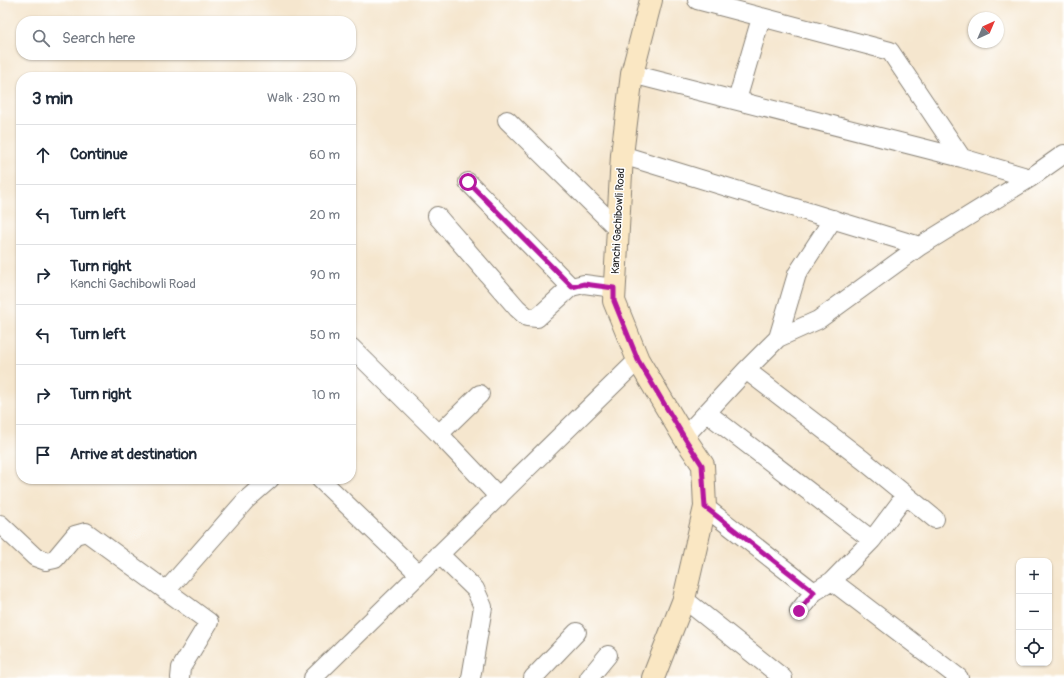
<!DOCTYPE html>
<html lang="en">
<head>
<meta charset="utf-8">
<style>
  :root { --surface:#fff; --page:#f6f6f7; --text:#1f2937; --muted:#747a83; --line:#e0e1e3 }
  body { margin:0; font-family:Pangolin,sans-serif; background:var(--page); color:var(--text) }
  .controls { position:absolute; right:12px; bottom:12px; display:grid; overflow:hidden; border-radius:8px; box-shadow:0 1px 3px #0004 }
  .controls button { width:36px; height:36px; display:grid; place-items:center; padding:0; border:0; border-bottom:1px solid var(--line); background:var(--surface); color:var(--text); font:20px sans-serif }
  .compass { position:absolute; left:968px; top:12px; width:36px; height:36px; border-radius:50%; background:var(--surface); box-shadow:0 1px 3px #0004; rotate:44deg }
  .stop { position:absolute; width:12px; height:12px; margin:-9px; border:3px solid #b5179e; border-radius:50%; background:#fff }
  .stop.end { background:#b5179e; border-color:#fff; box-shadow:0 1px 4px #0008 }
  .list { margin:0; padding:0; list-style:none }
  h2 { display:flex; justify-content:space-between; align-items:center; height:52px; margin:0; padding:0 16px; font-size:17px }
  h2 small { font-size:13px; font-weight:400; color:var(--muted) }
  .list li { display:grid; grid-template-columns:26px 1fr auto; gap:12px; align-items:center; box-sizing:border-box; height:60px; padding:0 16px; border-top:1px solid var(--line) }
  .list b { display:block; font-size:15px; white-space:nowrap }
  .list p { margin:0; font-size:13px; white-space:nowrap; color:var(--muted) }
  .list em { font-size:13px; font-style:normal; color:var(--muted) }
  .icon { flex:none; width:22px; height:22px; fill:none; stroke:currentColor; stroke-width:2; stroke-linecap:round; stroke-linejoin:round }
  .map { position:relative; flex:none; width:1064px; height:678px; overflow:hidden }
  .search { position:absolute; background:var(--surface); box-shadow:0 1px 3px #0004; left:16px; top:16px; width:340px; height:44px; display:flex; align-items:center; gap:10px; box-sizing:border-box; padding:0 14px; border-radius:16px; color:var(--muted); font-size:15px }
  .panel { position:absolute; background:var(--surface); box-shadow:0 1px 3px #0004; left:16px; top:72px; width:340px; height:412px; border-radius:16px }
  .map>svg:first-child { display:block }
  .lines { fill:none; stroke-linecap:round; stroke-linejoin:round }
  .street-casing { stroke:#888175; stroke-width:20 }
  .secondary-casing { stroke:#888175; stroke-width:24 }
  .street { stroke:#fff; stroke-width:18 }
  .secondary { stroke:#fae7c3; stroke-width:22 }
  .route { stroke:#b5179e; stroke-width:5 }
  .labels { text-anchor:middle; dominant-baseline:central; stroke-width:3; stroke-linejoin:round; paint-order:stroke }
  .street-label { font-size:11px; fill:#1c1c1c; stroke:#fff }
</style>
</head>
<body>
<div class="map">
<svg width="1064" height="678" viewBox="0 0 1064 678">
  <rect width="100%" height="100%" fill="#fff"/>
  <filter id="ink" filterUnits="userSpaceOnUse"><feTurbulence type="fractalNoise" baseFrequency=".025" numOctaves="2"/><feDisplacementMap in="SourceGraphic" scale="8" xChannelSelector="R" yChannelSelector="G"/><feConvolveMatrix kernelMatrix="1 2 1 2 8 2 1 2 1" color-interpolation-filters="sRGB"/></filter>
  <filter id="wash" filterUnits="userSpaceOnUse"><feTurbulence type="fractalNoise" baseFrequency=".012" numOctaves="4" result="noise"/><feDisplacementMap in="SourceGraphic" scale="16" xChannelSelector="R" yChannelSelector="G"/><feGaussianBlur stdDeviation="0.9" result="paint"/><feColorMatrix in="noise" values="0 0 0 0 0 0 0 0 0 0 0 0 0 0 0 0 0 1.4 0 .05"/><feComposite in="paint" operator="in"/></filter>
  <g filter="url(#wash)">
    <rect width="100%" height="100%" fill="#f5e6ce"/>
  </g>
  <g filter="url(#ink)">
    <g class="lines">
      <defs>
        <path id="street" d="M697,0L890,51L962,158
          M632,74L962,158L1030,178
          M737,100L761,18
          M507,120L618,229
          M622,155L920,246
          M468,182L571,287
          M437,216L517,308L527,317L537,318L571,287L584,284L614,288
          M778,338L797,274L833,219
          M351,347L439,434L499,497
          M746,370L778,338L818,320L920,246L1030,178L1064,154
          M707,413L872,540L906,495
          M439,434L480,394
          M684,437L746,370L863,460L935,519
          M320,479L419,574
          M705,507L814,592L832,581L872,540
          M0,524L35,557L46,561L55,559L75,535L86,532L209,622L181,668L180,678
          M439,554L475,589L483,607L471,678
          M832,581L959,678
          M166,591L246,500L270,479
          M684,599L783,678
          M799,611L814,592
          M313,678L638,360
          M533,678L577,632
          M589,678L608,655"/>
        <path id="secondary" d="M651,0L632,74L622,155L614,301L638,360L684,437L703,465L705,507L684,599L653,678"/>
      </defs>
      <use href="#street" class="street-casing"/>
      <use href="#secondary" class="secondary-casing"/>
      <use href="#street" class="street"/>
      <use href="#secondary" class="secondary"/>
    </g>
  </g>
  <g class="lines" filter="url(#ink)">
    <path class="route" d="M468,182L572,287L584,284L614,288V301L638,360L684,437L702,465L705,507L814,592L799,611"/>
  </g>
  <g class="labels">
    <g class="street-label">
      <text transform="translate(618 221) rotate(-87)">Kanchi Gachibowli Road</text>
    </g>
  </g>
</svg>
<div class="controls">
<button>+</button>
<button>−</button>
<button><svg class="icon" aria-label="locate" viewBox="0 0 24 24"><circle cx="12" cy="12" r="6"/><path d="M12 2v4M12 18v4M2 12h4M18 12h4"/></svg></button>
</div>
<svg class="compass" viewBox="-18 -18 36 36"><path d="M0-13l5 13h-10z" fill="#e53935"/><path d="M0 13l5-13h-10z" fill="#747a83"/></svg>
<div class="stop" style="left:468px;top:182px"></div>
<div class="stop end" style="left:799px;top:611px"></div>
<div class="search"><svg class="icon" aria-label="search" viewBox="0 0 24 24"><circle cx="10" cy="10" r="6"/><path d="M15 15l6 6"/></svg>Search here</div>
<section class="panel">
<h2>3 min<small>Walk · 230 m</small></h2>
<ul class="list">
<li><svg class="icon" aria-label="ahead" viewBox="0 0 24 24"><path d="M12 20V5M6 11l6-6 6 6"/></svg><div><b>Continue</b></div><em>60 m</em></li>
<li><svg class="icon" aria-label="left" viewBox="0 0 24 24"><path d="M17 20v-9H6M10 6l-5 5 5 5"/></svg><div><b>Turn left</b></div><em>20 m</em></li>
<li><svg class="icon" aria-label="right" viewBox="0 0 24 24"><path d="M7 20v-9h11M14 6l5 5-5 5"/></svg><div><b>Turn right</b><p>Kanchi Gachibowli Road</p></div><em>90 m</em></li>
<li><svg class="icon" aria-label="left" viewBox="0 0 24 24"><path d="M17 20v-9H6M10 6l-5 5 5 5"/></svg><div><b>Turn left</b></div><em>50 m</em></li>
<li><svg class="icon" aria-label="right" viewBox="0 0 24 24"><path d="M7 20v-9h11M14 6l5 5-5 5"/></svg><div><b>Turn right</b></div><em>10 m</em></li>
<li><svg class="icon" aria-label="arrive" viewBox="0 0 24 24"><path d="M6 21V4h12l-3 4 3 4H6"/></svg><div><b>Arrive at destination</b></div></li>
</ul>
</section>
</div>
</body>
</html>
